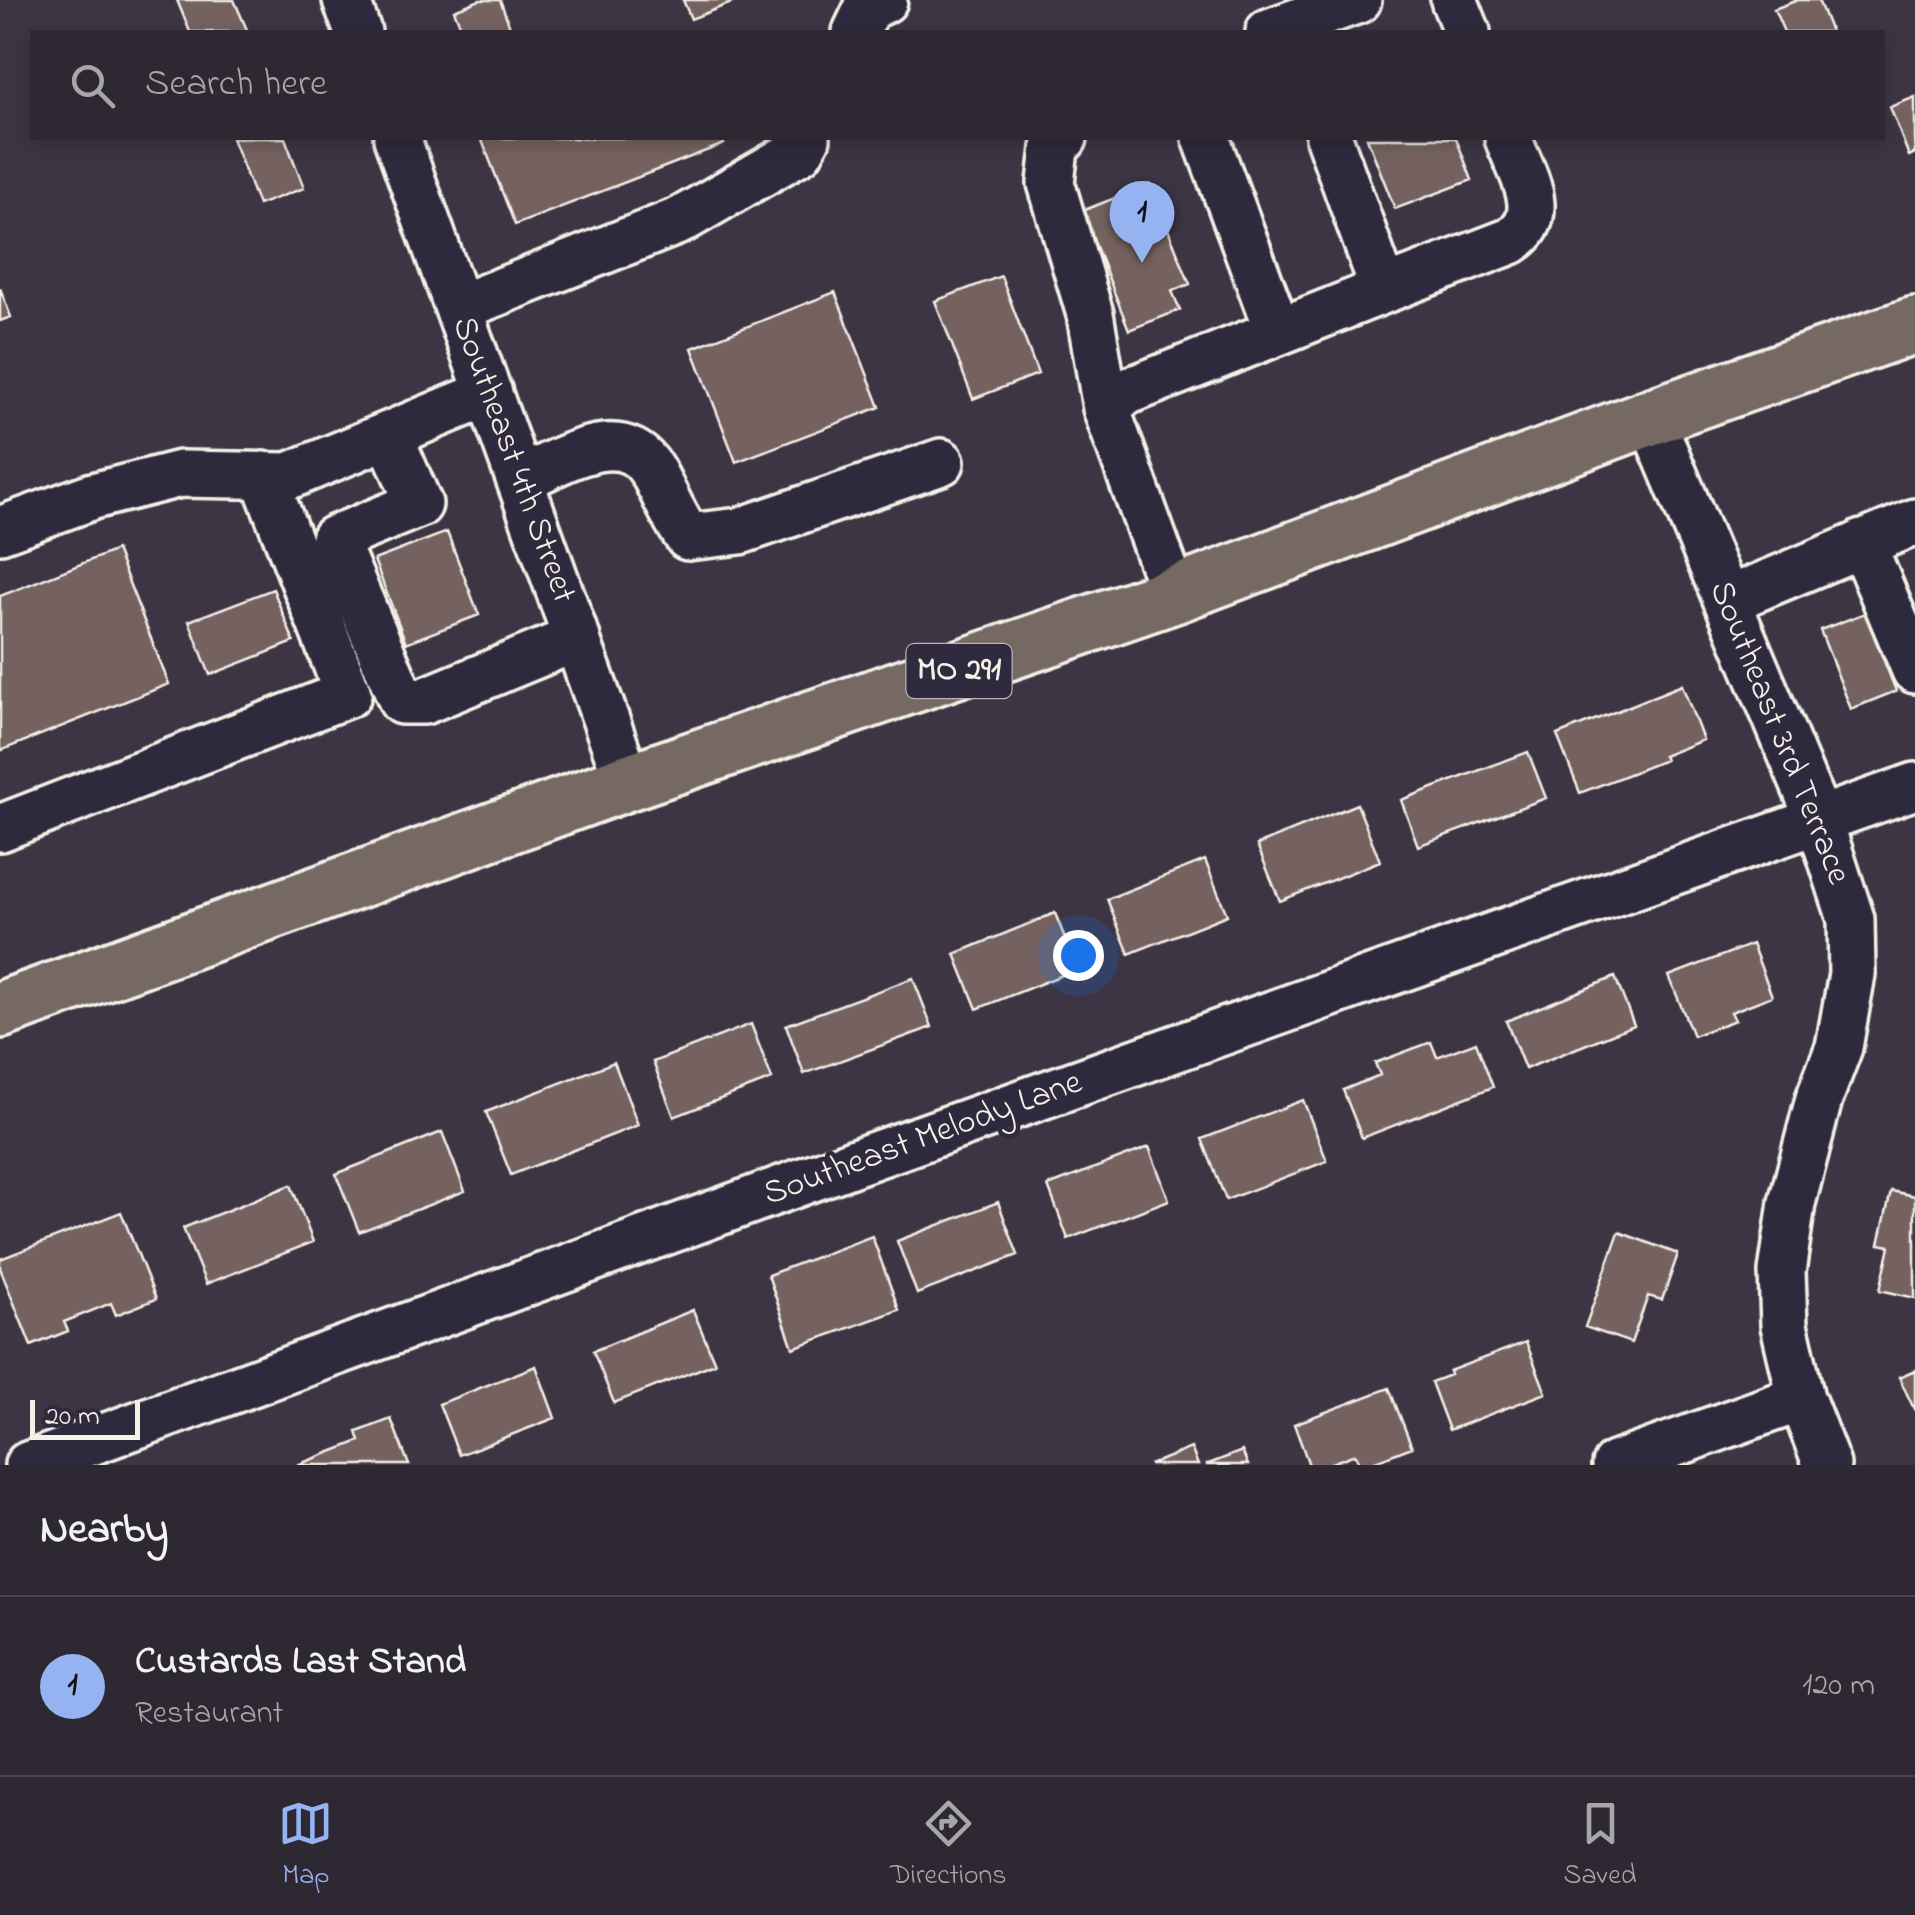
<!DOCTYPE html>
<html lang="en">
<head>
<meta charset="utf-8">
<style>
  :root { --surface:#2e2833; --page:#36303b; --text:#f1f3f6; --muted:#a7a6ac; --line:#49444e; --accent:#95b2f1 }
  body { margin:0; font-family:"Indie Flower",sans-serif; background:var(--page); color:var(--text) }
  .scale { position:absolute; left:30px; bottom:25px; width:110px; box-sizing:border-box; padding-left:10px; border:5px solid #f4f1e8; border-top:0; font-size:28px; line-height:35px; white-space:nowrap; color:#f4f1e8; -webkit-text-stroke:8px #2f2a3d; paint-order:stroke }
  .you { position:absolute; left:1078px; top:955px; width:35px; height:35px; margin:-25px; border:8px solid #fff; border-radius:50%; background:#1a73e8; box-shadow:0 0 0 15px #1a73e833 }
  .badge { display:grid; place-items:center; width:65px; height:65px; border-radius:50%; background:var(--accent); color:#111; font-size:32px; font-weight:700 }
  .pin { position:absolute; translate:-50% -82px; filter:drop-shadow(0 2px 5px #0008) }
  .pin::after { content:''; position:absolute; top:52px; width:35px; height:30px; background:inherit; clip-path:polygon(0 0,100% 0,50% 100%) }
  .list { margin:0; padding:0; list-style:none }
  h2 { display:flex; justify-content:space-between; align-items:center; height:130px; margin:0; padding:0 40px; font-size:42px }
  h2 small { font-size:32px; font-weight:400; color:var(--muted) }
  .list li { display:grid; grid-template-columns:65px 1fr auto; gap:30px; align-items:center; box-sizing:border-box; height:180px; padding:0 40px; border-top:2px solid var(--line) }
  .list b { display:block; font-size:38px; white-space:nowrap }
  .list p { margin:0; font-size:32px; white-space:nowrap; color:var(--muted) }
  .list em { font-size:32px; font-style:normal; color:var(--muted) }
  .icon { flex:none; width:55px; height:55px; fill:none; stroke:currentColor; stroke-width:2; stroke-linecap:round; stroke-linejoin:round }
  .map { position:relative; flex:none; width:1915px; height:1465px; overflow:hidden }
  .search { position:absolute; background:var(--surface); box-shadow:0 5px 15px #0003; left:30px; right:30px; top:30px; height:110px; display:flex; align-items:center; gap:25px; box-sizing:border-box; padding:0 35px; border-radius:0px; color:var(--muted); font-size:38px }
  .sheet { height:310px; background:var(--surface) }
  nav { display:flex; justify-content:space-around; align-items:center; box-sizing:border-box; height:140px; border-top:2px solid var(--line); background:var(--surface); font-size:28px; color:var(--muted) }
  nav a { display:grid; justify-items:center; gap:5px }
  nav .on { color:var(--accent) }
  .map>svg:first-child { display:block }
  .building { fill:#746260; stroke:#f4f1e8; stroke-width:2.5 }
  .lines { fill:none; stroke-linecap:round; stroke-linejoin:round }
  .minor-casing { stroke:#f4f1e8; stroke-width:52 }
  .major-casing { stroke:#f4f1e8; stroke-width:62 }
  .minor { stroke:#2f2a3d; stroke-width:45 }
  .major { stroke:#766964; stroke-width:55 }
  .labels { text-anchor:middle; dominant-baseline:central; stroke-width:9; stroke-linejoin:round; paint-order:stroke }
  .shield { fill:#2f2a3d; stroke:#b9b5b5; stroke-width:2.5 }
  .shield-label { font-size:32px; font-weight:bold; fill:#f4f1e8 }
  .street-label { font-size:35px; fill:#f4f1e8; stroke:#2f2a3d }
</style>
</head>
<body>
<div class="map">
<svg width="1915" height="1465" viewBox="0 0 1915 1465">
  <rect width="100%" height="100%" fill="#3d3544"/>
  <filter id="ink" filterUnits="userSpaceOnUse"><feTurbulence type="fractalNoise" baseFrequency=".01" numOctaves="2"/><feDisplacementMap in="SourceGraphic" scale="20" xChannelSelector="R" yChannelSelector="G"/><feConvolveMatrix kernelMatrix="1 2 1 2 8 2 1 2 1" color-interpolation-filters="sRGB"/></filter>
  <g filter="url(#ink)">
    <path class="building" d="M177,0H234L248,32H190Z
      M480,0H500L512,32H463L454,10Z
      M683,0H739L691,19Z
      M1798,0H1818L1831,32H1784L1774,9Z
      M1915,97V153L1909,156L1890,107Z
      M232,138H285L304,188L258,205Z
      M481,138H721L724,144L515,225Z
      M1367,138H1456L1472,180L1395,209Z
      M1150,184L1190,284L1172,291L1180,310L1129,330L1082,211Z
      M1001,276L1038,374L973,399L935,301Z
      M0,288L11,317L0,321Z
      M835,292L880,407L736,462L692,348Z
      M447,532L479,615L406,643L374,560Z
      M116,550L169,684L0,751V596Z
      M273,589L294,642L210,675L189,621Z
      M1865,613L1896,691L1851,709L1820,630Z
      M1682,685L1703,740L1663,756L1665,760L1580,793L1557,735Z
      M1528,752L1546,798L1418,846L1401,800Z
      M1357,804L1380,861L1280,901L1257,845Z
      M1205,860L1227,915L1129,954L1107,899Z
      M1055,913L1077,969L977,1009L955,954Z
      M1752,944L1772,996L1731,1012L1735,1020L1693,1036L1669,976Z
      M1615,977L1634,1025L1525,1069L1506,1021Z
      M913,978L932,1027L804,1074L786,1025Z
      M751,1024L772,1079L674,1117L653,1062Z
      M1431,1042L1437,1057L1476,1042L1493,1087L1362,1138L1343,1090L1380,1075L1375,1063Z
      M614,1062L638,1125L511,1175L486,1112Z
      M1303,1100L1327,1161L1226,1200L1202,1139Z
      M442,1132L465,1191L359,1232L336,1174Z
      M1149,1147L1169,1200L1068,1239L1048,1186Z
      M291,1185L313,1242L206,1284L183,1228Z
      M1891,1191L1915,1196V1298L1880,1290L1890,1246L1879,1244Z
      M998,1202L1018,1255L917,1294L897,1241Z
      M121,1212L156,1299L116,1315L111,1303L64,1322L68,1331L31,1346L0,1268V1259Z
      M1619,1232L1678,1254L1662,1300L1648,1296L1631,1343L1585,1327Z
      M872,1236L899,1310L793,1348L768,1275Z
      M693,1310L715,1363L614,1403L593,1351Z
      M1526,1342L1546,1393L1449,1430L1431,1382L1450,1375L1449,1371Z
      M536,1366L555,1418L459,1455L439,1404Z
      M1915,1370V1411L1899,1377Z
      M1389,1388L1412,1447L1365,1465H1360L1355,1454L1326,1465H1309L1294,1424Z
      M391,1419L409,1465H297L360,1441L357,1432Z
      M1191,1448L1198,1465H1149Z
      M1242,1451L1248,1465H1206Z"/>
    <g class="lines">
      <defs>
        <path id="minor" d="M346,0L358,32
          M1454,0L1467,32
          M856,32L868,7L884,0
          M1269,32L1358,0
          M397,138L628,782
          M1064,138L1055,148L1051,183L1090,314L1106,408
          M1206,138L1278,332
          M1329,138L1384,290L1511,241C1551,215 1521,173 1508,138
          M458,308L681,220L800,151L807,138
          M1650,417L1819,820L1851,919L1852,974L1839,1047L1819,1099L1792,1203L1782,1272L1784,1325L1801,1398L1827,1465
          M389,435L419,504L334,539L402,701H424L577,638
          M520,479C563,461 625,418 655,476C666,497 674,517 688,537L740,531L941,462
          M0,530L93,496L180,474L289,476L489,393
          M1862,543L1915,670
          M1174,595L1106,408L1126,392L1384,290
          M1728,600L1915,522
          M0,828L348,694L263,475
          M28,1465L861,1160L1915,786
          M1615,1465L1801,1398"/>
        <path id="major" d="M0,1010L628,782L1174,595L1650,417L1915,325"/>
      </defs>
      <use href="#minor" class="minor-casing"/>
      <use href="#major" class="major-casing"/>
      <use href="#minor" class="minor"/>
      <use href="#major" class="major"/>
    </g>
  </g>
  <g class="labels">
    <rect class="shield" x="906.5" y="644" width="105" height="54" rx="8"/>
    <g class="shield-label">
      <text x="959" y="671">MO 291</text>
    </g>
    <g class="street-label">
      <text transform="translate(513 460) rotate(70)">Southeast 4th Street</text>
      <text transform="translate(1779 733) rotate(68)">Southeast 3rd Terrace</text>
      <text transform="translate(923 1139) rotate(-20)">Southeast Melody Lane</text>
    </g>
  </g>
</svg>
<div class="scale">20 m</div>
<div class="you"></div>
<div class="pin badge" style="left:1142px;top:263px">1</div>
<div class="search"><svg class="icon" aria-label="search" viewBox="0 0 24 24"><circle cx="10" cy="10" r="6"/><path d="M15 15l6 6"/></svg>Search here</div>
</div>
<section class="sheet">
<h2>Nearby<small></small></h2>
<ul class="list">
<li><span class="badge">1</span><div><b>Custards Last Stand</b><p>Restaurant</p></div><em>120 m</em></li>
</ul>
</section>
<nav>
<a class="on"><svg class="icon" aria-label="map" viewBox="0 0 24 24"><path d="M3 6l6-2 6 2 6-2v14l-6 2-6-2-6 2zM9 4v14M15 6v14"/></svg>Map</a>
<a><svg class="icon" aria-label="directions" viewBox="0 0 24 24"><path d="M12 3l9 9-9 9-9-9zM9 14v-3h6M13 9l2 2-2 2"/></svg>Directions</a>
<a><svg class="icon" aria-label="saved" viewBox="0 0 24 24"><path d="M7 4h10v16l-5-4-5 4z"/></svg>Saved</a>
</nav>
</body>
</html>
